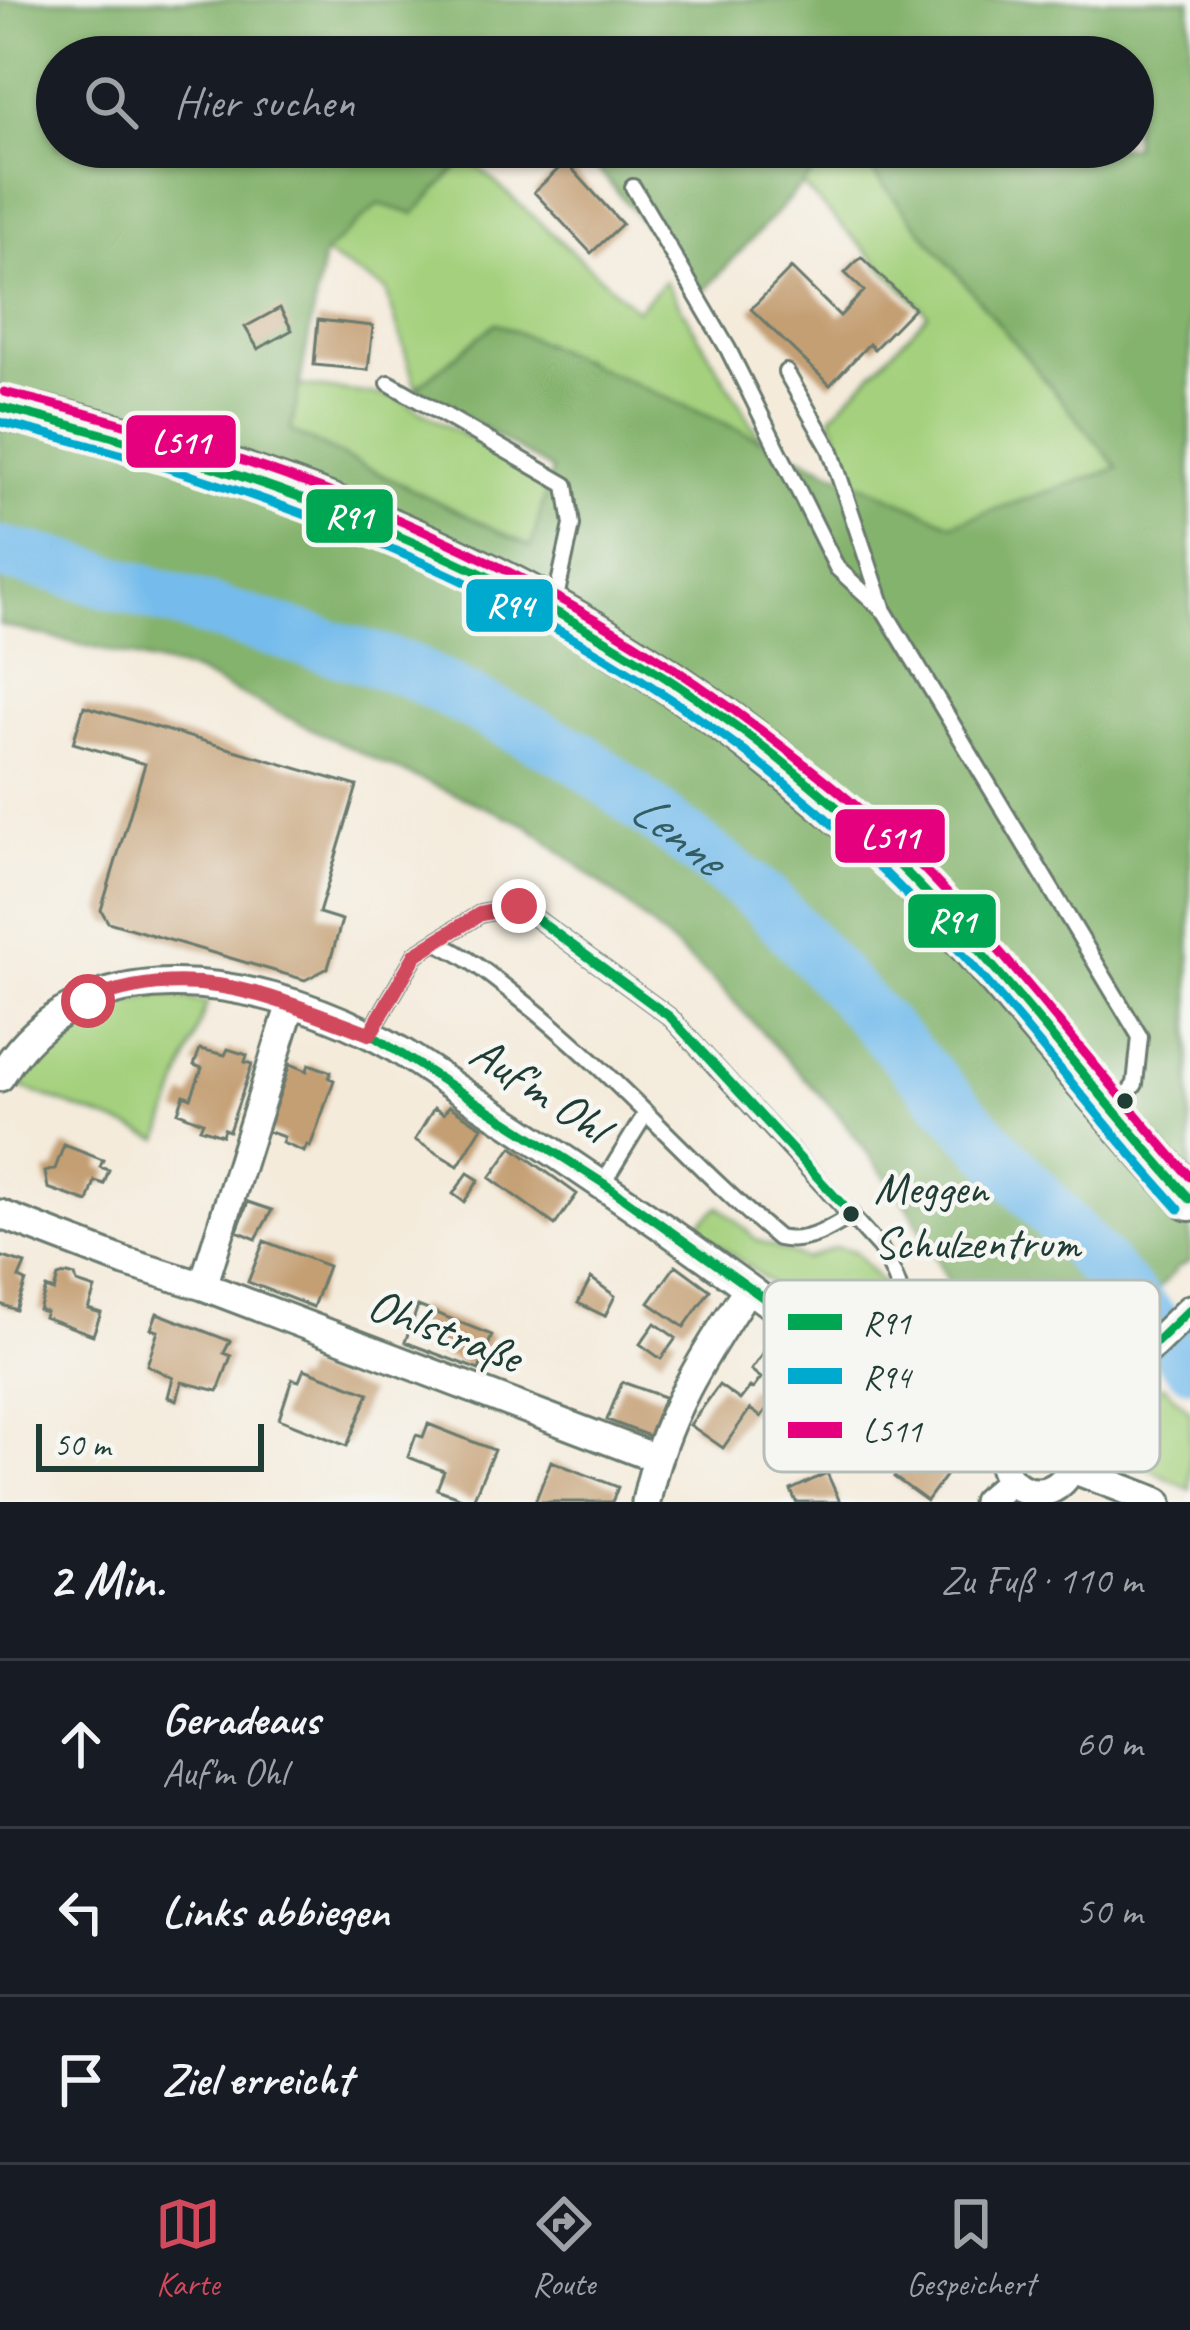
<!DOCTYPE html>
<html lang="de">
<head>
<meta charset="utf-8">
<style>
  :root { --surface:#171b24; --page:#20242c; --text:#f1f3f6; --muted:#9ea1a6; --line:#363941; --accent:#d1495b }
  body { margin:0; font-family:Caveat,sans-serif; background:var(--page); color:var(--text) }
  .scale { position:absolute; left:36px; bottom:30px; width:228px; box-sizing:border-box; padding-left:12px; border:6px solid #1f3d34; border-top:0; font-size:33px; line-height:42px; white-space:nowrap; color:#1f3d34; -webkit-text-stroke:9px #f6f6f2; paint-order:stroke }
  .stop { position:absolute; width:36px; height:36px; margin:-27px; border:9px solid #d1495b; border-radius:50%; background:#fff }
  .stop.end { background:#d1495b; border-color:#fff; box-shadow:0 3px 12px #0008 }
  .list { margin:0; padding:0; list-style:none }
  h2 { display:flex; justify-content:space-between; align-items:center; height:156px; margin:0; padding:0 48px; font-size:51px }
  h2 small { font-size:39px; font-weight:400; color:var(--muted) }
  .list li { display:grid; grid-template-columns:78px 1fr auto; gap:36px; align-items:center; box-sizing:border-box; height:168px; padding:0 48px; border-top:3px solid var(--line) }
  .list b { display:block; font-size:45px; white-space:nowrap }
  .list p { margin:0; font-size:39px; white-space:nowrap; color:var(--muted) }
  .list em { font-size:39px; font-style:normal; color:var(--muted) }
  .icon { flex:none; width:66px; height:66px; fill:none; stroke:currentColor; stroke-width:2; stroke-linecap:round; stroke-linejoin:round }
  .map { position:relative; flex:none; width:1190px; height:1502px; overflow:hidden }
  .search { position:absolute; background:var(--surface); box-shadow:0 3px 9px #0004; left:36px; right:36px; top:36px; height:132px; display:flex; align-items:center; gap:30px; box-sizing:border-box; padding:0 42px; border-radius:66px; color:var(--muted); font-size:45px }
  .sheet { height:660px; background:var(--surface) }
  nav { display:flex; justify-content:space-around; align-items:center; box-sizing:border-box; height:168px; border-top:3px solid var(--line); background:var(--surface); font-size:33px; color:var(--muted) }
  nav a { display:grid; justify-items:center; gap:6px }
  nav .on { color:var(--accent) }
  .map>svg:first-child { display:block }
  .green { fill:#a5d17e; stroke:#628759; stroke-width:3 }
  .forest { fill:#84b36d; stroke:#527850; stroke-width:3; fill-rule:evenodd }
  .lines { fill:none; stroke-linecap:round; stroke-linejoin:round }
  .river { stroke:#74bcec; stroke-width:54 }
  .building { fill:#c49f73 }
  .lane-casing { stroke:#6a7a6e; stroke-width:20 }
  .street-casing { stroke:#6a7a6e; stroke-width:33 }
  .primary-casing { stroke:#6a7a6e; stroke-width:48 }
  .lane { stroke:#fff; stroke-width:14 }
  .street { stroke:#fff; stroke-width:27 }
  .primary { stroke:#fff; stroke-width:42 }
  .bus-1-casing { stroke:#f6f6f2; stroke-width:18 }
  .bus-2-casing { stroke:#f6f6f2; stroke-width:18 }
  .bus-3-casing { stroke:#f6f6f2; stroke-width:18 }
  .bus-1 { stroke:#00a651; stroke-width:9 }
  .bus-2 { stroke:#00a9ce; stroke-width:9 }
  .bus-3 { stroke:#e5007d; stroke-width:9 }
  .route { stroke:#d1495b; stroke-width:15 }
  .bus-dot { fill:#1f3d34; stroke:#f6f6f2; stroke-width:4.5 }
  .labels { text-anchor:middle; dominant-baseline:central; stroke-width:9; stroke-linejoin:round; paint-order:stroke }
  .bus-label { font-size:45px; fill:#1f3d34; stroke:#f6f6f2; text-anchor:start }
  .street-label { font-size:48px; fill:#1f3d34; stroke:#f6f6f2 }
  .water-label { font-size:51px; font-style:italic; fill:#345d62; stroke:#f6f6f2 }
  .key { fill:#f6f6f2; stroke:#b6beb9; stroke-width:3 }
  .key-label { font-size:33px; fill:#1f3d34 }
  .line-badge { stroke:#f6f6f2; stroke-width:4.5 }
  .badge-label { font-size:33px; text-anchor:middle; font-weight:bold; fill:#fff }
</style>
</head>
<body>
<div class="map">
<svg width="1190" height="1502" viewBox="0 0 1190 1502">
  <rect width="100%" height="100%" fill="#f6f6f2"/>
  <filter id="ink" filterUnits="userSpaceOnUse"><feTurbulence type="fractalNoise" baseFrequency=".00833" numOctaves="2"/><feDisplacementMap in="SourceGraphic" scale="24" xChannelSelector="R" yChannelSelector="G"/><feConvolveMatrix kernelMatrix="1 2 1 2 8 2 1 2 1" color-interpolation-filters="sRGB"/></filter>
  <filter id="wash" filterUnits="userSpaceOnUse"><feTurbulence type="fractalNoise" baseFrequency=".004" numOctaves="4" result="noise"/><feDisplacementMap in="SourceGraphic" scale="48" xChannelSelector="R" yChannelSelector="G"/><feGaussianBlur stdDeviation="2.7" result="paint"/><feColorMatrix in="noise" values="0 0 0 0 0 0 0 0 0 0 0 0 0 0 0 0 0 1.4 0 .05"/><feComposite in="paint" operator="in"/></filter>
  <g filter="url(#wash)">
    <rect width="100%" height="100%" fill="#f4ebdb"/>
    <path class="green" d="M837,147H852L1119,468L952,524L855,481L831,416L928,314L802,185Z
      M467,157L637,310L665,281L761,439L496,323L416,388L386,290L324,254L379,203L414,214Z
      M299,385L395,397L549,482L532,547L291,431Z
      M164,994L207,1003L160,1139L6,1082C50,1015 92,1012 164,994Z
      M719,1206L757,1240L805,1259L835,1247L855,1252L885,1287L889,1317L871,1344L773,1285L695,1227Z
      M1163,1385L1190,1411V1490L1113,1450L1112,1435Z"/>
    <path class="forest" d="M0,0H1190V1261L1178,1267L1074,1384L962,1307L908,1206L838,1114L721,988L624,902L527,825L384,764L194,672L0,625ZM57,57H1133V147H852L1118,468L952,524L496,323L416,388L552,470L531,547L291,431L324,254L379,204L414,214L476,147H57Z
      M579,147H837L703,292Z"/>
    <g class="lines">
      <path class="river" id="s1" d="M0,553L55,565L408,670L580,758L765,900L1190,1363"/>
    </g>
    <g id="blocks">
      <path class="building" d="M566,162L622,224L591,253L534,192Z
        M861,257L914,308L874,349L869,344L830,385L751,309L791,268L840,316L864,291L845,273Z
        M280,308L292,330L258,349L245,327Z
        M318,320L373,326L368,370L314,365Z
        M84,706L357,786L319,913L342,920L328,968L305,980L108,922L101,910L145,764L73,743Z
        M200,1049L225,1055L228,1049L247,1055L245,1062L252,1064L229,1131L224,1129L222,1135L200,1128L203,1122L178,1112L184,1095L191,1098L202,1068L194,1065Z
        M290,1064L307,1071L309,1064L331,1072L329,1078L334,1080L310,1147L307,1145L304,1152L282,1143L284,1137L267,1131Z
        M449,1106L482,1127L458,1166L415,1140L434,1108L444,1114Z
        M64,1145L103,1160L100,1167L109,1170L104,1184L95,1181L88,1202L48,1188L45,1172L55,1169Z
        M512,1147L577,1194L555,1225L490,1178Z
        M468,1173L479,1180L464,1202L453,1194Z
        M248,1202L272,1210L256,1239L237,1231Z
        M264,1241L328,1266L313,1307L248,1282Z
        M0,1256L25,1264L19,1278L26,1281L16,1310L0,1304Z
        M676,1265L710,1290L684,1327L649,1303Z
        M68,1274L75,1276L77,1283L95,1289L88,1309L101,1313L93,1335L44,1317L46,1312L39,1310L46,1288L54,1291L58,1277Z
        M591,1278L615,1296L605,1316L578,1303Z
        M418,1306L492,1335L479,1370L405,1342Z
        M157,1313L230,1341L224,1353L231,1356L218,1391L182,1382L177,1400L168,1397L173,1378L147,1365L158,1331L151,1329Z
        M655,1323L676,1338L661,1359L640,1344Z
        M775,1336L834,1378L809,1412L780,1390L761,1417L750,1409L723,1448L690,1425L719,1385L740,1400L750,1387L753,1389L761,1378L751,1370Z
        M304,1369L369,1393L347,1446L279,1419L292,1379L299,1381Z
        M622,1382L664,1397L649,1436L607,1420Z
        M428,1424L494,1450L472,1502L437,1489L444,1471L408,1457L416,1435L423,1437Z
        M920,1442L953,1465L927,1501L894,1477Z
        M551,1461L618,1487L612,1502H535Z
        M827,1473L840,1502H796L791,1490Z"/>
    </g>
  </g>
  <g filter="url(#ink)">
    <use href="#blocks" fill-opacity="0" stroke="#6a7a6e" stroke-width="3"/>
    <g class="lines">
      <defs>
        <path id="lane" d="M633,187L728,349L837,568L885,612L1140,1037L1135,1084L1118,1107
          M786,372L830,449L883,607
          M389,383L566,485L572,525L555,602
          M435,942C467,955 492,977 519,998C613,1071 688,1162 778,1238C806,1244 828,1230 852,1215
          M370,1034L416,954L480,914L519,906L670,1017L880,1248C915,1308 906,1321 877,1381
          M603,1183L646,1113"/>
        <path id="street" d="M0,1077C80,943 251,976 369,1034C407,1052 442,1080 477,1102C567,1160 654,1220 741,1283C795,1322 848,1365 905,1399C936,1417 974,1428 1008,1438
          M0,1214L125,1262L203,1286L655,1458
          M203,1286L291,1004
          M1002 1457a35 35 0 1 1 70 0a35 35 0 1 1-70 0Z
          M1062,1433L1190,1309
          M1070,1468L1158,1502
          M646,1502C663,1418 702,1358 748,1288
          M986,1502L1011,1480"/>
        <path id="primary" d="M0,407C293,473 552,577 786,768C830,804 877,841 916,883C1010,985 1096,1096 1190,1199"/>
      </defs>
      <use href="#lane" class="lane-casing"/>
      <use href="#street" class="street-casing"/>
      <use href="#primary" class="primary-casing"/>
      <use href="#lane" class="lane"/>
      <use href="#street" class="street"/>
      <use href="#primary" class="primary"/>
      <defs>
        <path id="bus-1" d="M0,407C338,490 644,615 897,863C1002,967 1091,1089 1190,1199
          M852,1215L670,1017L519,906L480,914L416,954L370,1034L603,1183L909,1402L1008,1438
          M1062,1433L1190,1309"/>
        <path id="bus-2" d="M0,422C334,504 637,629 886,874C992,977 1080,1099 1179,1209"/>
        <path id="bus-3" d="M4,392C286,462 528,553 762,731C813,770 863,809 909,854C1010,954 1095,1071 1190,1177"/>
      </defs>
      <use href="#bus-1" class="bus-1-casing"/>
      <use href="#bus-2" class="bus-2-casing"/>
      <use href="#bus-3" class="bus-3-casing"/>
      <use href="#bus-1" class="bus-1"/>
      <use href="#bus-2" class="bus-2"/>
      <use href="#bus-3" class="bus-3"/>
    </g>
  </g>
  <g class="lines" filter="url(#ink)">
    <path class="route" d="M88,1001C191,959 272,997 370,1034L416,954L480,914L519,906"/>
  </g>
  <g class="bus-dot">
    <circle cx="1125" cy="1101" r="10"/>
    <circle cx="851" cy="1214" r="10"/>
  </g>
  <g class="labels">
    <g class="bus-label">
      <text x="874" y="1188">Meggen<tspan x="874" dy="55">Schulzentrum</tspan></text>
    </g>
    <g class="street-label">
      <text transform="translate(540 1089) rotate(33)">Auf'm Ohl</text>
      <text transform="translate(445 1330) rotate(21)">Ohlstraße</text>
    </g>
    <g class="water-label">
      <text stroke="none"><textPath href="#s1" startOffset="741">Lenne</textPath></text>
    </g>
  </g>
  <rect x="764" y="1280" width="396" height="192" rx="18" class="key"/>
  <rect x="788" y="1314" width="54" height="16" fill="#00a651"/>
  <rect x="788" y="1368" width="54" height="16" fill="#00a9ce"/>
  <rect x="788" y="1422" width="54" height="16" fill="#e5007d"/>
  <g class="key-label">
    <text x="863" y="1334">R91</text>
    <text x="863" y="1388">R94</text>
    <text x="863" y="1442">L511</text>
  </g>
  <g class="line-badge">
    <rect x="124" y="413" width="114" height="57" rx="12" fill="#e5007d"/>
    <rect x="304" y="487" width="91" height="58" rx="12" fill="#00a651"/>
    <rect x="464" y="577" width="91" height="57" rx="12" fill="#00a9ce"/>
    <rect x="833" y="807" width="114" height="58" rx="12" fill="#e5007d"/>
    <rect x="906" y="892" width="92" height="58" rx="12" fill="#00a651"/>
  </g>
  <g class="badge-label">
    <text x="181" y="453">L511</text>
    <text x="349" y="528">R91</text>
    <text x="510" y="617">R94</text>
    <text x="890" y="848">L511</text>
    <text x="952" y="932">R91</text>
  </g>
</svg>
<div class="scale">50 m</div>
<div class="stop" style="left:88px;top:1001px"></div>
<div class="stop end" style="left:519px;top:906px"></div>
<div class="search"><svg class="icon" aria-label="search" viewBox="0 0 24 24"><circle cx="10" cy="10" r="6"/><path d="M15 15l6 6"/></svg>Hier suchen</div>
</div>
<section class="sheet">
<h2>2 Min.<small>Zu Fuß · 110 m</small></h2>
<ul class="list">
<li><svg class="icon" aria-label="ahead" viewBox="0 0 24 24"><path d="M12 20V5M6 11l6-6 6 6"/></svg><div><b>Geradeaus</b><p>Auf'm Ohl</p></div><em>60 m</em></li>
<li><svg class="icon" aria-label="left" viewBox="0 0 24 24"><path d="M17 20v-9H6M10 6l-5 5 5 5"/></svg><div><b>Links abbiegen</b></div><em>50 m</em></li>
<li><svg class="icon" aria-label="arrive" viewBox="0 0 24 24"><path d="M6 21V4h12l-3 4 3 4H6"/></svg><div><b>Ziel erreicht</b></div></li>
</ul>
</section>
<nav>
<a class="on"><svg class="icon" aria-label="map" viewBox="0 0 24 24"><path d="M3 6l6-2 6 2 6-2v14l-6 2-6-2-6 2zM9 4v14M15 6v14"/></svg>Karte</a>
<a><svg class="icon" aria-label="directions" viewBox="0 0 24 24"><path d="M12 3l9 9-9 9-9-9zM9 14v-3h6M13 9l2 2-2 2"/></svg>Route</a>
<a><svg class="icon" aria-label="saved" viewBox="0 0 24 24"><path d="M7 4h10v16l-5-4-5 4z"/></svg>Gespeichert</a>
</nav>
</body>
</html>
